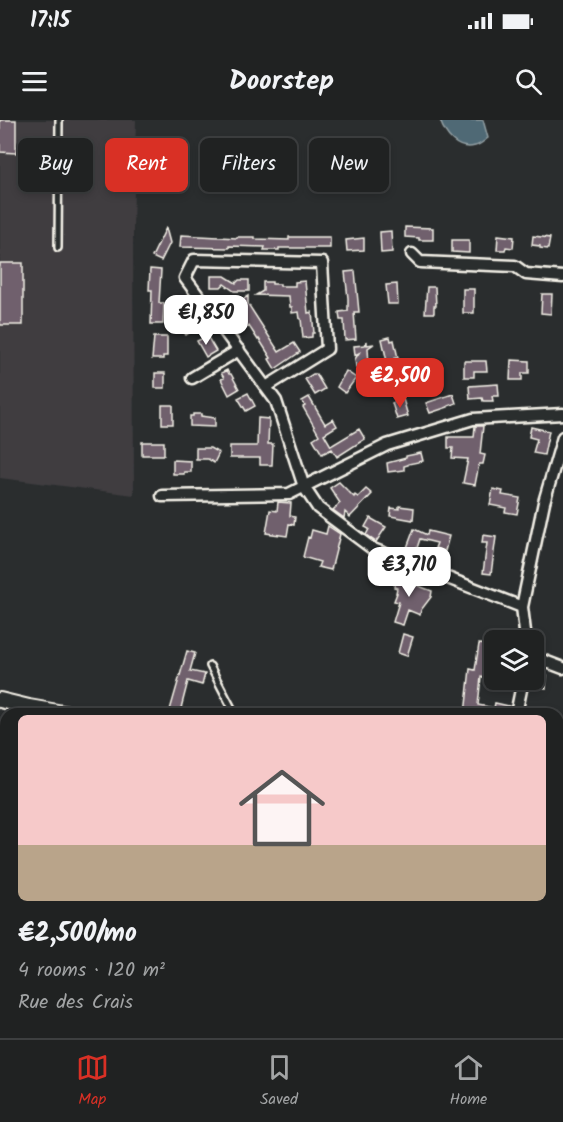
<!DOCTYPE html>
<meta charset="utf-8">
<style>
body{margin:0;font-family:Kalam,sans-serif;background:#282a2a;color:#f1f3f6;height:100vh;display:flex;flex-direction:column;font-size:22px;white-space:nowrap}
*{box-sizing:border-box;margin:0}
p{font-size:20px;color:#a2a4a5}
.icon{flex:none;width:33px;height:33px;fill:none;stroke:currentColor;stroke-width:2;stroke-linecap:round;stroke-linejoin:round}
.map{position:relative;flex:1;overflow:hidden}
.details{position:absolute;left:0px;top:588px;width:564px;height:330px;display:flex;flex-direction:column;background:#202222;border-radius:18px 18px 0 0;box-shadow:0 3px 9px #0003,0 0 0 2px #3d3f40}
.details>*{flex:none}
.hud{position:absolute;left:18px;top:18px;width:528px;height:54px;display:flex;gap:12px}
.buttons{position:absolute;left:484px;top:510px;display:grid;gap:12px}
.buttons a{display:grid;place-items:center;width:60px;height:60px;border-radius:9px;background:#202222;box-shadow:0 3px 9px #0003,0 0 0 2px #3d3f40;font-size:30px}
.price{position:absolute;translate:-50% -51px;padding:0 14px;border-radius:12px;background:#fff;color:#222;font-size:20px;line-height:39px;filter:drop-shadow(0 2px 3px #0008)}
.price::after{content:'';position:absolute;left:50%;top:36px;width:18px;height:14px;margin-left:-9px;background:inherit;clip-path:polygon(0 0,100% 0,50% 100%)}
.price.selected{background:#d93025;color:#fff}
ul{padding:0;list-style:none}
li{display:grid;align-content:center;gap:12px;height:318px;padding:0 18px}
li span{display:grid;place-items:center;height:186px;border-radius:9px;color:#555}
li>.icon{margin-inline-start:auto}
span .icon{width:108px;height:108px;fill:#fffc;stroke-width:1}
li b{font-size:26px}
.chip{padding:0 21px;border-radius:9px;background:#202222;box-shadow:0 3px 9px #0003,0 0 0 2px #3d3f40;font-size:21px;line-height:54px}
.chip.selected{background:#d93025;color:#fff}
.status{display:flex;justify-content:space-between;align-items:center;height:42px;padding:0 30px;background:#202222;direction:ltr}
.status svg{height:16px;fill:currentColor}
header{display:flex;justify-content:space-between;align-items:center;height:78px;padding:0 18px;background:#202222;font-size:27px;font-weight:600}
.tabs{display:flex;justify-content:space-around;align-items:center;height:84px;border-top:2px solid #3d3f40;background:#202222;font-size:16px;color:#a2a4a5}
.tabs a{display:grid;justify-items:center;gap:3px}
.tabs .selected{color:#d93025}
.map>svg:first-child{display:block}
.built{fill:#3f3d41}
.water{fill:#506975;stroke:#929fa3;stroke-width:1.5}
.building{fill:#70616d;stroke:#f4f1e8;stroke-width:1.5}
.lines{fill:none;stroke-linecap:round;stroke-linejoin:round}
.lane-casing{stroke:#f4f1e8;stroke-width:10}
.street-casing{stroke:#f4f1e8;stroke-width:15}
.secondary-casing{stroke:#f4f1e8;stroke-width:18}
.lane{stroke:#2a2d2e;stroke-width:5}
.street{stroke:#2a2d2e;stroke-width:10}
.secondary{stroke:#2a2d2e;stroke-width:14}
</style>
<div class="status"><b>17:15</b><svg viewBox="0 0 49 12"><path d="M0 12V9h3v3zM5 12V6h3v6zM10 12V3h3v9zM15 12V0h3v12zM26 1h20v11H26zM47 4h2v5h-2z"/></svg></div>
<header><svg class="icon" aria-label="menu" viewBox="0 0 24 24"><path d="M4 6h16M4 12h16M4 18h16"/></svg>Doorstep<svg class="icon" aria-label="search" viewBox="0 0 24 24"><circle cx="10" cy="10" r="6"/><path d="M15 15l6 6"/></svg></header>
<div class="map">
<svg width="563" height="918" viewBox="0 0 563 918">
<rect width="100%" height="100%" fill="#2a2d2e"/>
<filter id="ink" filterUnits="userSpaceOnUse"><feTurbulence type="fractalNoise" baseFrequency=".0167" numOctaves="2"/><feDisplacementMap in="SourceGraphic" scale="12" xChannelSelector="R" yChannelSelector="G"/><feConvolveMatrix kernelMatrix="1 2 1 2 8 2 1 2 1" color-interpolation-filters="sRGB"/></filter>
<g filter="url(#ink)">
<path class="built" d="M0 0H136L133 106 134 375 0 358Z"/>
<path class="water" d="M440 0H483L488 18C484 21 480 25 475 26 457 31 445 15 440 0Z"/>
<path class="building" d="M0 0H16V33L0 32Z
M405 107 433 108V120H419V118L405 117Z
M166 108 170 123 161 141 152 137Z
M391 111 392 132 381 133 380 112Z
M181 115 237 118V117H255V119L289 120V117H330V128H279V130H264L265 127 229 126V128L180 127Z
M498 115 514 117 513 128 506 127 505 130H497Z
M533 116 550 118 548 129 540 128V126L532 125Z
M364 118V130L347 131 346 120Z
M452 120H469V133L452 132Z
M0 143H23V205H0Z
M150 149 161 150 159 183H164L163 204H151L152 170H149Z
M355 151 359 192H354L356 219 345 220 344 200H340L339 192 348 191V178L345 152Z
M211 156H225L236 163 239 160H249V171H234L224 164 221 167H211Z
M305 161 308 193 312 192 314 213H312V217L303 218 301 199H300L299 192 292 193V187H290L289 176 256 175 263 171V162H272V164H280V166H295V162Z
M397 164 398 184H388L386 165Z
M427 167H435L436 186H434V193H425Z
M463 169H474V193H463Z
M542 174H552L551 194 541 193Z
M248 176V184L279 232 294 223 300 232 275 249 269 239 271 238 259 219 258 220 249 206 245 209 231 187Z
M188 190 193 197 194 196 201 205 186 215 178 203 182 200 179 196Z
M207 216 216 231 206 237 197 221Z
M154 217H167V236H163V239H152Z
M390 217 391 221 394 220 398 238H395L396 244 388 246 382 219Z
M367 221V225L374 224 368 228 369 246 356 247 355 239 359 233 355 235 354 226 365 225Z
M511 240 529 241V253H522V260H510Z
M434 241 438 262 427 264 423 244Z
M464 241H486L487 251H474V257H464Z
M227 250 229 254H231L239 269 229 275 221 259 224 258 221 253Z
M346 251 356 258 345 273 337 267Z
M155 253H165V268H155Z
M313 254H316L325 269 315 275 305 259Z
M498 264 499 276H492L493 281H483L482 278 470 279 469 266Z
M248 273 255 286 246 291 238 278Z
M453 274 456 283 448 286V287L430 293 426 283Z
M309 277 325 304 333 299 337 306 324 314 331 326 359 309 365 319 337 337 332 329 322 334 313 319 319 315 303 287 305 286 302 281Z
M403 279 408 296 397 299 392 283Z
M162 285H173V304H162Z
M193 294H201V296L215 298V307L190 306V296H193Z
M258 298 269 299 268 324H273L272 345H260V338H230V326H257Z
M475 306H483L480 334 485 335 483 344H479L475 365 463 363 468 339 452 338 453 328H448V317H474Z
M531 307 549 311 544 335 533 333 537 319 529 317Z
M142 322H164V335H142Z
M196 328H210L219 333 214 343 208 339H196Z
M421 333 423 341 408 344V345L404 346V350L388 352 387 343 406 338V336Z
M173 340 191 341V352H184V354H173Z
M339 362 354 377 355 375 358 377 366 369 372 374 350 397 345 392 344 398 333 390 340 383 330 368Z
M493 369 503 371 502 375 520 378 517 394 505 392 506 388 490 385Z
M278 382 291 383 290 396 295 397 294 405 289 404 287 416 266 413 270 390 277 391Z
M399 386 414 388 413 400 390 396 391 388 399 389Z
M370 398 386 407 376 422 366 415 369 409 365 407Z
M328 406 340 414 331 450 318 447 320 442 303 437 308 417 310 418 312 410 326 414Z
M414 409 427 415 428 411 449 416 445 431 435 428 437 423 420 419 415 434 424 437 423 440 395 430 405 433Z
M483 415 496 417 491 454 483 453 487 423H482Z
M385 442 401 448 398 455 381 451Z
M397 455 418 460 416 465 432 471 431 477 421 490 420 495 408 490 403 505 393 502 399 482 394 481 397 473H396L397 468 394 467Z
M403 514 413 517 407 536 398 533Z
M479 524 495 526V559L481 557 478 585 494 588 495 583 509 586 508 594H465L470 549 475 550Z
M187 531 195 533 190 551 205 554 202 565 188 561 181 588 196 592V594H171L172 591 170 590Z
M536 554 547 555 546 568 535 566Z"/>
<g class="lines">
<g class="lane-casing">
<path id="lane" d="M58 128 59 0
M210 546 235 594"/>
</g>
<g class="street-casing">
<path id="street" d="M412 134 420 142 515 146 526 154 563 157
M192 258 239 230
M266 267 327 229 322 143 194 140 185 158 276 281 304 367 318 388 373 429 522 487
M162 376 289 374 387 325 473 299 563 294
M526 520 522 487 544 382 563 317
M534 537 563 548
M516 594 523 560
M558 635 563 636
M142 918 144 912
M325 918V912
M517 918V912"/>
</g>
<g class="secondary-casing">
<path id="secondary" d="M0 580 29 587 69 594
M558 733 563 734"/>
</g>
<use href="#lane" class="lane"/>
<use href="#street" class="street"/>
<use href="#secondary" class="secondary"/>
</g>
</g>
</svg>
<div class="buttons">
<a><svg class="icon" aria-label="layers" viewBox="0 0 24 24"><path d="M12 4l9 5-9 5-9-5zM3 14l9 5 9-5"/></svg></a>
</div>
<b class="price" style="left:206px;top:226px">€1,850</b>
<b class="price selected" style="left:400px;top:289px">€2,500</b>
<b class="price" style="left:409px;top:478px">€3,710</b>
<div class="hud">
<a class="chip">Buy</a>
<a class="chip selected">Rent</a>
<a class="chip">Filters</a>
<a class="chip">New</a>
</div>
<section class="details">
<ul>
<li><span style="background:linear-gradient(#f6c9c9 70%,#b9a48a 0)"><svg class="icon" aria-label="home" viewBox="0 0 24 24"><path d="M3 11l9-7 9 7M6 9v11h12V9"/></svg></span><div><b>€2,500/mo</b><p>4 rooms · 120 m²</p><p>Rue des Crais</p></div></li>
</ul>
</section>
</div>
<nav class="tabs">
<a class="selected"><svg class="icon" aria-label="map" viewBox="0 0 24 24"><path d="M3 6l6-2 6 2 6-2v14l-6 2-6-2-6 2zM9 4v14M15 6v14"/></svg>Map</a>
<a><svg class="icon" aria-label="saved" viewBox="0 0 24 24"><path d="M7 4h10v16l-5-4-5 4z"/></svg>Saved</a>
<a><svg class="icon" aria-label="home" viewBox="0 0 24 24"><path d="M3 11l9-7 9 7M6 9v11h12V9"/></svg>Home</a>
</nav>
